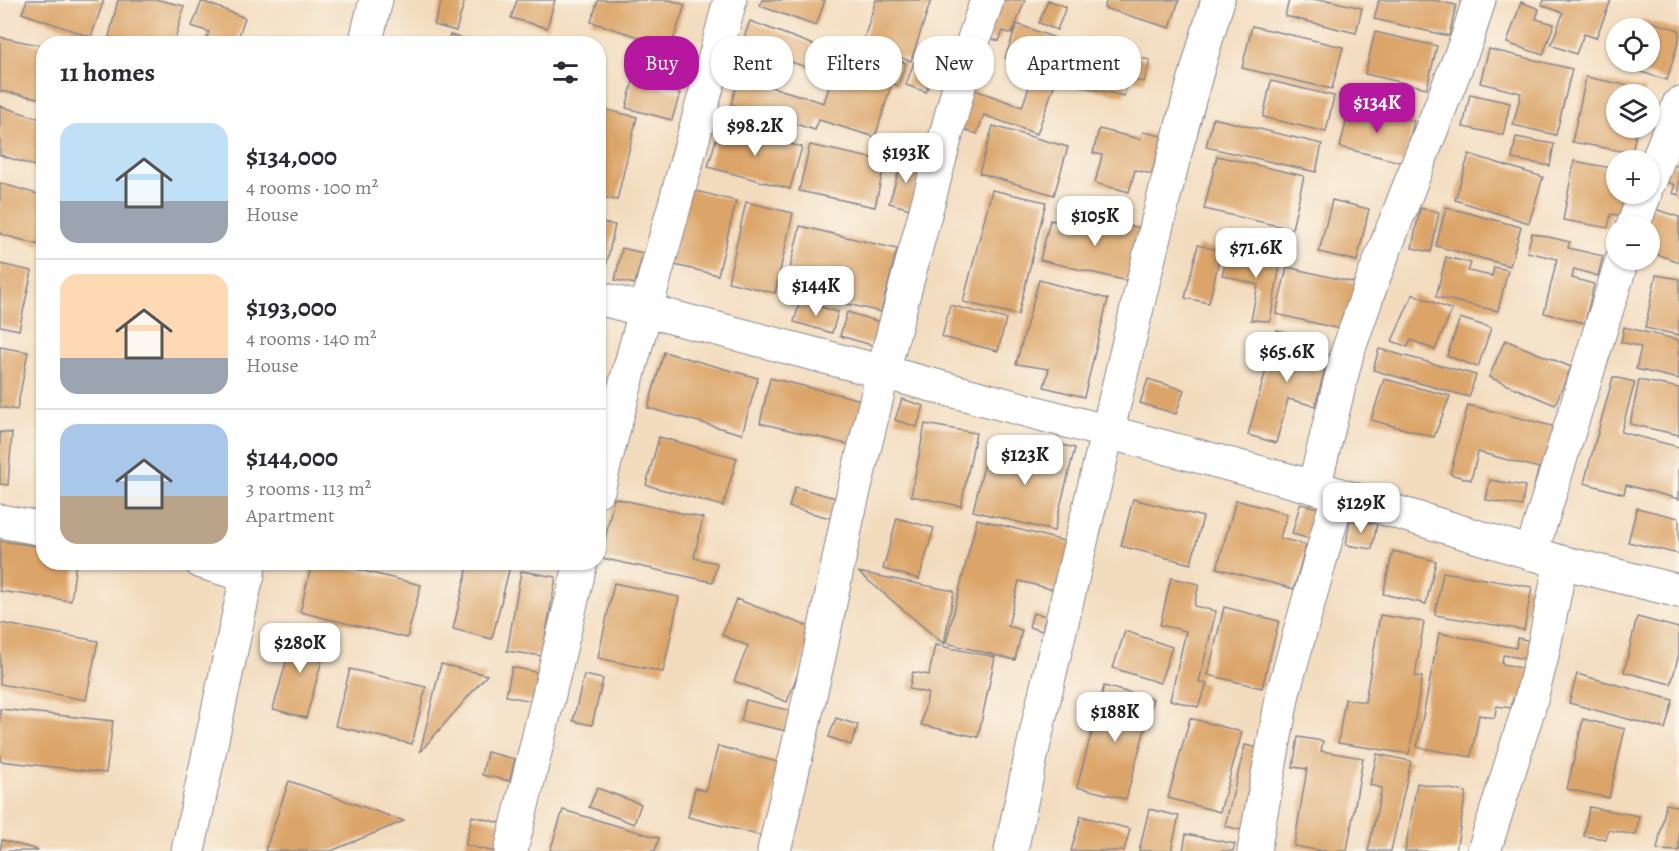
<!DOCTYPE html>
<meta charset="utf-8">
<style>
body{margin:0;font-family:Alegreya,serif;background:#f7f7f7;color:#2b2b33;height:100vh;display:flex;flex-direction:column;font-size:22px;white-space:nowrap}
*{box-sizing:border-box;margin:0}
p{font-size:20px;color:#7c7c81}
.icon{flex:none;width:33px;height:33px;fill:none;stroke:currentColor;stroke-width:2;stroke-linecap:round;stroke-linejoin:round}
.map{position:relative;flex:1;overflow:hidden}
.details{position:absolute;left:36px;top:36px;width:570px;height:534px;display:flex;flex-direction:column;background:#fff;border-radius:24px;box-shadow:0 2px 4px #0004}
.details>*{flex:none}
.guide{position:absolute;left:624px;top:36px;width:570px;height:54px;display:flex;gap:12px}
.tools{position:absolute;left:1606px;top:18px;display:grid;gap:12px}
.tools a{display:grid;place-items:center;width:54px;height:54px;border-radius:50%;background:#fff;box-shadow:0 2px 4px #0004;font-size:30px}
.price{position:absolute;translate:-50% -51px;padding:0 14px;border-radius:12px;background:#fff;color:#222;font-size:20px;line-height:39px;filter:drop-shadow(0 2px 3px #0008)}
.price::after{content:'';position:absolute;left:50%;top:36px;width:18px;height:14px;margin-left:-9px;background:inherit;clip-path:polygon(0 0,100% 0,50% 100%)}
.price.active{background:#b5179e;color:#fff}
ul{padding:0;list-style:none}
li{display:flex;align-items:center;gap:18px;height:150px;padding:0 24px}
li+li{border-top:2px solid #e1e1e2}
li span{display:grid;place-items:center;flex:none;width:168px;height:120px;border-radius:18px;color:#555}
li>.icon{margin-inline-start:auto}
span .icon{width:72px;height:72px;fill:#fffc;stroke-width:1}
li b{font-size:26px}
h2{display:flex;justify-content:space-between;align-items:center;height:72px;padding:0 24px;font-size:26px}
.pill{padding:0 21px;border-radius:24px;background:#fff;box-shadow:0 2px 4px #0004;font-size:21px;line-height:54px}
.pill.active{background:#b5179e;color:#fff}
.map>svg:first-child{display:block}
.building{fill:#dba467}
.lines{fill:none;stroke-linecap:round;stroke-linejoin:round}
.minor-casing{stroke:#87868e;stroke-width:35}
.major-casing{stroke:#87868e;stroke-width:35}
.minor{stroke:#fff;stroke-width:33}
.major{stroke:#fff;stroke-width:33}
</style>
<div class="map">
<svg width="1679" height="851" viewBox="0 0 1679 851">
<rect width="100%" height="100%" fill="#fbf7ec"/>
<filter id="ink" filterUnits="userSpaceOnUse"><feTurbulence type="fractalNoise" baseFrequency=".0167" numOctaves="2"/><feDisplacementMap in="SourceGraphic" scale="12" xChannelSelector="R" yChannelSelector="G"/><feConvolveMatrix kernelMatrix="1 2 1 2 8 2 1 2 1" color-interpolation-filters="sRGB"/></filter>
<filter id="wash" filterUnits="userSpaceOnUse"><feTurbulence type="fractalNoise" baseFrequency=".008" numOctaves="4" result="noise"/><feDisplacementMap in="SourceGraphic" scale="24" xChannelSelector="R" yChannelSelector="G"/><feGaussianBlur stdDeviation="1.35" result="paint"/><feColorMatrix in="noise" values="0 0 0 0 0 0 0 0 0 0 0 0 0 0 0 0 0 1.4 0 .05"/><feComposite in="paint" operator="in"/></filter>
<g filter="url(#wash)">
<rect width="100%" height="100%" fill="#f3dcbe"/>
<g id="blocks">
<path class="building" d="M27 0H104L91 37 22 13Z
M118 0H159L184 6 174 44H136L109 37Z
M442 0H465L456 31 434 25Z
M517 0H555L547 28 511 18Z
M598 0H670L685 5 666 61 635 51 639 37 591 22Z
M762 0H825L816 26 760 6Z
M876 0H931L911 61 862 45Z
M994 0H1025L1012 34 1003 31 999 41 989 38Z
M1048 0 1066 7 1057 30 1039 23Z
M1107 0H1179L1170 28 1104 8Z
M1289 0H1327L1362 8 1356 33 1285 16Z
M1379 0H1433L1456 5 1449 36 1374 19Z
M1544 0H1611L1596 38 1584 34 1576 54 1551 45 1563 13 1542 5Z
M202 1 245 18 236 44H204L209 32 192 26Z
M1521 2 1539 9 1536 19 1554 24 1543 55 1507 43Z
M1642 19 1679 30V39L1667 80 1628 68 1630 62H1650V28H1640Z
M750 21 822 48 814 70 742 44Z
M1017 24 1069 43 1037 134 984 115 977 134 954 126 967 87 1022 107 1035 69 1005 58Z
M1252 26 1343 47 1332 89 1242 68Z
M1375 32 1437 46 1427 88 1365 74Z
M450 35 479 43V44H448Z
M0 37 44 46V99L0 91Z
M843 43 906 63 898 86 892 83 875 137 819 120 815 130 731 104 739 77 824 103Z
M1088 46 1150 60 1144 82 1128 79 1124 96 1079 86Z
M1489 49 1572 69 1556 135 1513 125 1521 93 1480 83Z
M914 62 934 68 926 92 906 85Z
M1586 77 1645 89 1644 94H1617V128H1637L1632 153 1572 142Z
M633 81 680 93 672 120 626 108Z
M1271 81 1334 96 1326 132 1263 117Z
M1470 94 1510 103 1503 135 1463 127Z
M0 106 44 120V169L0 155Z
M1350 106 1414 121 1404 163 1340 147Z
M598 108 637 117 617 200 598 196Z
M1213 118 1322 144 1316 172 1206 147Z
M720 126 802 147 790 189 708 167Z
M993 126 1068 147 1054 195 979 173Z
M1099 129 1140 139 1143 132 1162 136 1152 174 1135 170 1129 192 1095 183 1102 155 1093 153Z
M1516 137 1554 144 1550 166 1512 159Z
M810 145 885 161 875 207 799 191Z
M1469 154 1543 177 1529 223 1455 200Z
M1217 156 1304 176 1292 229 1204 209Z
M903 158 924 164 910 209 889 203Z
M1574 161 1617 169V194H1630L1626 216 1611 214 1608 228 1563 220Z
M1663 161 1679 167V195L1672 193 1675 185 1657 178Z
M0 183 44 196V234L40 245 0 234Z
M688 189 736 201 718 275 670 264Z
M992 190 1046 202 1018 315 963 302Z
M1332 200 1369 209 1357 261 1319 252Z
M746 202 793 213 775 293 728 282Z
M1646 206 1679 217V262L1650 252V226Z
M1446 207 1521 227 1510 266 1436 246Z
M1420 208 1439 212 1431 252 1412 248Z
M1079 214 1145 229 1132 282 1040 260 1050 220 1076 226Z
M598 222 615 225 604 276 598 274Z
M800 226 897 249 881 312 785 289Z
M1532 233 1570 242 1568 248 1603 256 1598 276 1574 269 1572 278 1594 284 1585 323 1544 313 1557 259 1527 252Z
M1198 245 1221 251 1209 303 1185 298Z
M622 248 643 253 635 284 615 280Z
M1230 248 1281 260 1270 321 1251 320 1258 285 1222 275Z
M1446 257 1471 263 1468 271 1492 276 1494 267 1508 270 1498 311 1436 297Z
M0 264 32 271 19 330 0 326Z
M1287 267 1356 283 1344 330 1276 314Z
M1656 275 1679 279V335L1645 328Z
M1039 280 1108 299 1084 397 1044 387 1049 369 1016 364Z
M1413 294 1452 310 1435 350 1411 340 1408 347 1392 341Z
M800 301 838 312 832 333 794 322Z
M950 305 1006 319 998 351 942 337Z
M847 312 886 324 879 347 840 336Z
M1460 318 1491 328 1478 367 1447 356Z
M1624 327 1679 340V379L1636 369 1641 347 1621 342Z
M1277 330 1313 340 1311 349 1329 354 1315 406 1288 399 1276 443 1248 435Z
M1505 340 1571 367 1555 405 1489 377Z
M0 347 28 352 17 410 0 407Z
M1379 349 1476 375 1469 397 1373 370Z
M664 352 758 378 742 434 648 408Z
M1613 377 1635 382 1621 432 1679 447V499L1626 485 1624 494 1584 483Z
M770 378 866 401 855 446 760 423Z
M1148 379 1184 390 1176 414 1140 403Z
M1384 379 1450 396 1434 437 1371 420Z
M1639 380 1679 388V435L1630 424Z
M902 399 924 406 917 427 895 420Z
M1468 405 1564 429 1547 494 1533 490 1539 468 1478 452 1471 480 1450 474Z
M925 424 976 433 961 506 911 496Z
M0 432 12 433 8 485 0 484Z
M659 437 737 458 723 506 646 485Z
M1042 440 1075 448 1054 531 973 511 988 449 1036 461Z
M1490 480 1525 486 1522 506 1486 500Z
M795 487 836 498 830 518 789 507Z
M614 498 703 518 694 558 717 563 713 582 601 558Z
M1133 499 1203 517 1191 564 1121 546Z
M1236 500 1287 514 1280 538 1306 545 1294 589 1217 568Z
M1300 504 1323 509 1315 540 1292 534Z
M1637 508 1679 518V554L1628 542Z
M897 518 934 528 919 579 883 569Z
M977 519 1076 544 1063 592 1019 581 1008 626 1022 630 1015 660 946 643Z
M1350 520 1377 524 1372 549 1346 545Z
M0 541 44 547V562H76L71 601 0 591Z
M1393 551 1436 561 1426 604 1383 594Z
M312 562H327L421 585 407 638 300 612Z
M469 562H511L492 639 453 629Z
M521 571 556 577 542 656 507 651Z
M858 572 954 591 944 644Z
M1443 572 1532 587 1524 630 1435 615Z
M1171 578 1199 584 1194 606 1216 611 1199 682 1207 684 1198 707 1170 700 1186 631 1160 625Z
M614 583 679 597 663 672 598 658Z
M736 599 815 629 787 702 734 681 748 646 722 635Z
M1224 607 1279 621 1262 688 1208 675Z
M1033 613 1046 616 1042 631 1029 627Z
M1380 615 1424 622 1415 676 1422 677 1409 754 1338 743 1345 699 1365 702Z
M1637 617 1679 628V654L1671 684 1624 672Z
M0 623 98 641 86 700 0 684Z
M295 630 328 639 306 718 273 709Z
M1125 631 1172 647 1160 683 1113 668Z
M1439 633 1516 648 1517 638 1541 643 1537 661 1503 655 1502 664 1535 671 1528 700 1513 698 1511 708 1497 706 1494 718 1479 715 1471 757 1417 747Z
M935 645 995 657 978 737 921 725 928 693 909 689 913 672 929 675Z
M441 664 487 675 420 752 435 689Z
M512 667 544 674 538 702 506 696Z
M350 669 426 687 412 744 335 726Z
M1577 674 1673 700 1665 729 1569 703Z
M584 675 603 679 592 725 573 721Z
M1104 686 1153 699 1126 799 1077 787Z
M746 700 792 711 787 731 741 721Z
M0 709 113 721 106 773 0 761Z
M836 718 858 725 851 745 829 737Z
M1190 718 1242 732 1220 812 1168 798Z
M1583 719 1625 729 1609 798 1567 789Z
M1298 737 1323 741 1321 751 1363 758 1347 851H1322L1294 846 1307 769 1293 767Z
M1245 745 1268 750 1249 832 1225 826Z
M718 746 781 763 762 836 688 817 695 788 706 791Z
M487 752 515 759 510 781 482 775Z
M1377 754 1411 761 1391 851H1368L1382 788 1370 785Z
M289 781 404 821 331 851H265Z
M1417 783 1466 792 1456 851H1405Z
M597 788 641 804 634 824 589 807Z
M1666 804 1679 807V851L1657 850Z
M1589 807 1639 816 1636 835 1608 830 1606 839 1584 836Z
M1149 809 1179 816 1171 851H1139Z
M563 810 659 838 655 851H550Z
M472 816 509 825 503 851H490L465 845Z
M1081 816 1130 829 1124 851H1071Z
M1186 834 1235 844 1233 851H1183Z
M2 840 38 850V851H0Z"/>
</g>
</g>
<g filter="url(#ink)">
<use href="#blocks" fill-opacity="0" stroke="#87868e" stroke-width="1.5"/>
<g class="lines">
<g class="minor-casing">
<path id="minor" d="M1650 181 1679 104
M1633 226 1645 194
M598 298 883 372 1314 487 1561 562 1679 591
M1314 487 1347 354 1373 279 1467 39 1479 0
M598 490C639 325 688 164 730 0
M0 521 44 529
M1531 554 1622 260
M201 562 248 576
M511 851 581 562
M774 851 820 652 848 515 883 372 962 75 987 0
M1011 851C1041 704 1077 559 1112 413 1145 275 1176 136 1218 0
M1254 851 1283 693 1338 496
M1484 851 1529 707 1542 656 1561 562"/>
</g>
<g class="major-casing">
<path id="major" d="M365 44 376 0
M188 851 250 562"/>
</g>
<use href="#minor" class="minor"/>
<use href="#major" class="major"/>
</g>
</g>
</svg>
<div class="tools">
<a><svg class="icon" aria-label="locate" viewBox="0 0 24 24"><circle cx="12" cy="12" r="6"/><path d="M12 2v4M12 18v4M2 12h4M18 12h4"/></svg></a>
<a><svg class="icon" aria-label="layers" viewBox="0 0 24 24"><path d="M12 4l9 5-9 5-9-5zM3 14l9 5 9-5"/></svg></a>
<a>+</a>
<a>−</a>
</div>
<b class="price active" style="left:1377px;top:134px">$134K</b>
<b class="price" style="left:755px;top:157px">$98.2K</b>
<b class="price" style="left:906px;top:184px">$193K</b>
<b class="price" style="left:1095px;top:247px">$105K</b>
<b class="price" style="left:1256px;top:279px">$71.6K</b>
<b class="price" style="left:816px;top:317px">$144K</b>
<b class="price" style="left:1287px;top:383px">$65.6K</b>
<b class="price" style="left:1025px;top:486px">$123K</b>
<b class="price" style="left:1361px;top:534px">$129K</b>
<b class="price" style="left:300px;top:674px">$280K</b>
<b class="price" style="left:1115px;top:743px">$188K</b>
<div class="guide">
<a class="pill active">Buy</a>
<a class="pill">Rent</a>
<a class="pill">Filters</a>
<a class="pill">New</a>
<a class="pill">Apartment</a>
</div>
<section class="details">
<h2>11 homes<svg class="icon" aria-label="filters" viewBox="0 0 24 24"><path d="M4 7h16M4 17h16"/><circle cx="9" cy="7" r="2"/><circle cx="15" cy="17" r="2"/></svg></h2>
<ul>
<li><span style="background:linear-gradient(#bfe0f5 65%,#9aa5b1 0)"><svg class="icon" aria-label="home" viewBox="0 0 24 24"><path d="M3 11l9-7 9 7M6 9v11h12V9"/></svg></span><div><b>$134,000</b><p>4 rooms · 100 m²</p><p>House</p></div></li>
<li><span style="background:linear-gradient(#ffd9b3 70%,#9aa5b1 0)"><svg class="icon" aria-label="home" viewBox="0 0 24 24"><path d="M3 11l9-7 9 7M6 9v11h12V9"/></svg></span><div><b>$193,000</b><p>4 rooms · 140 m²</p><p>House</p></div></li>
<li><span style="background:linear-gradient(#a9c7e8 60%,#b9a48a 0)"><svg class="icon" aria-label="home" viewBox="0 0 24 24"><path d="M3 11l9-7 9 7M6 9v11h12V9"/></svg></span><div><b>$144,000</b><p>3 rooms · 113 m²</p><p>Apartment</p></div></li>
</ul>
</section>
</div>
